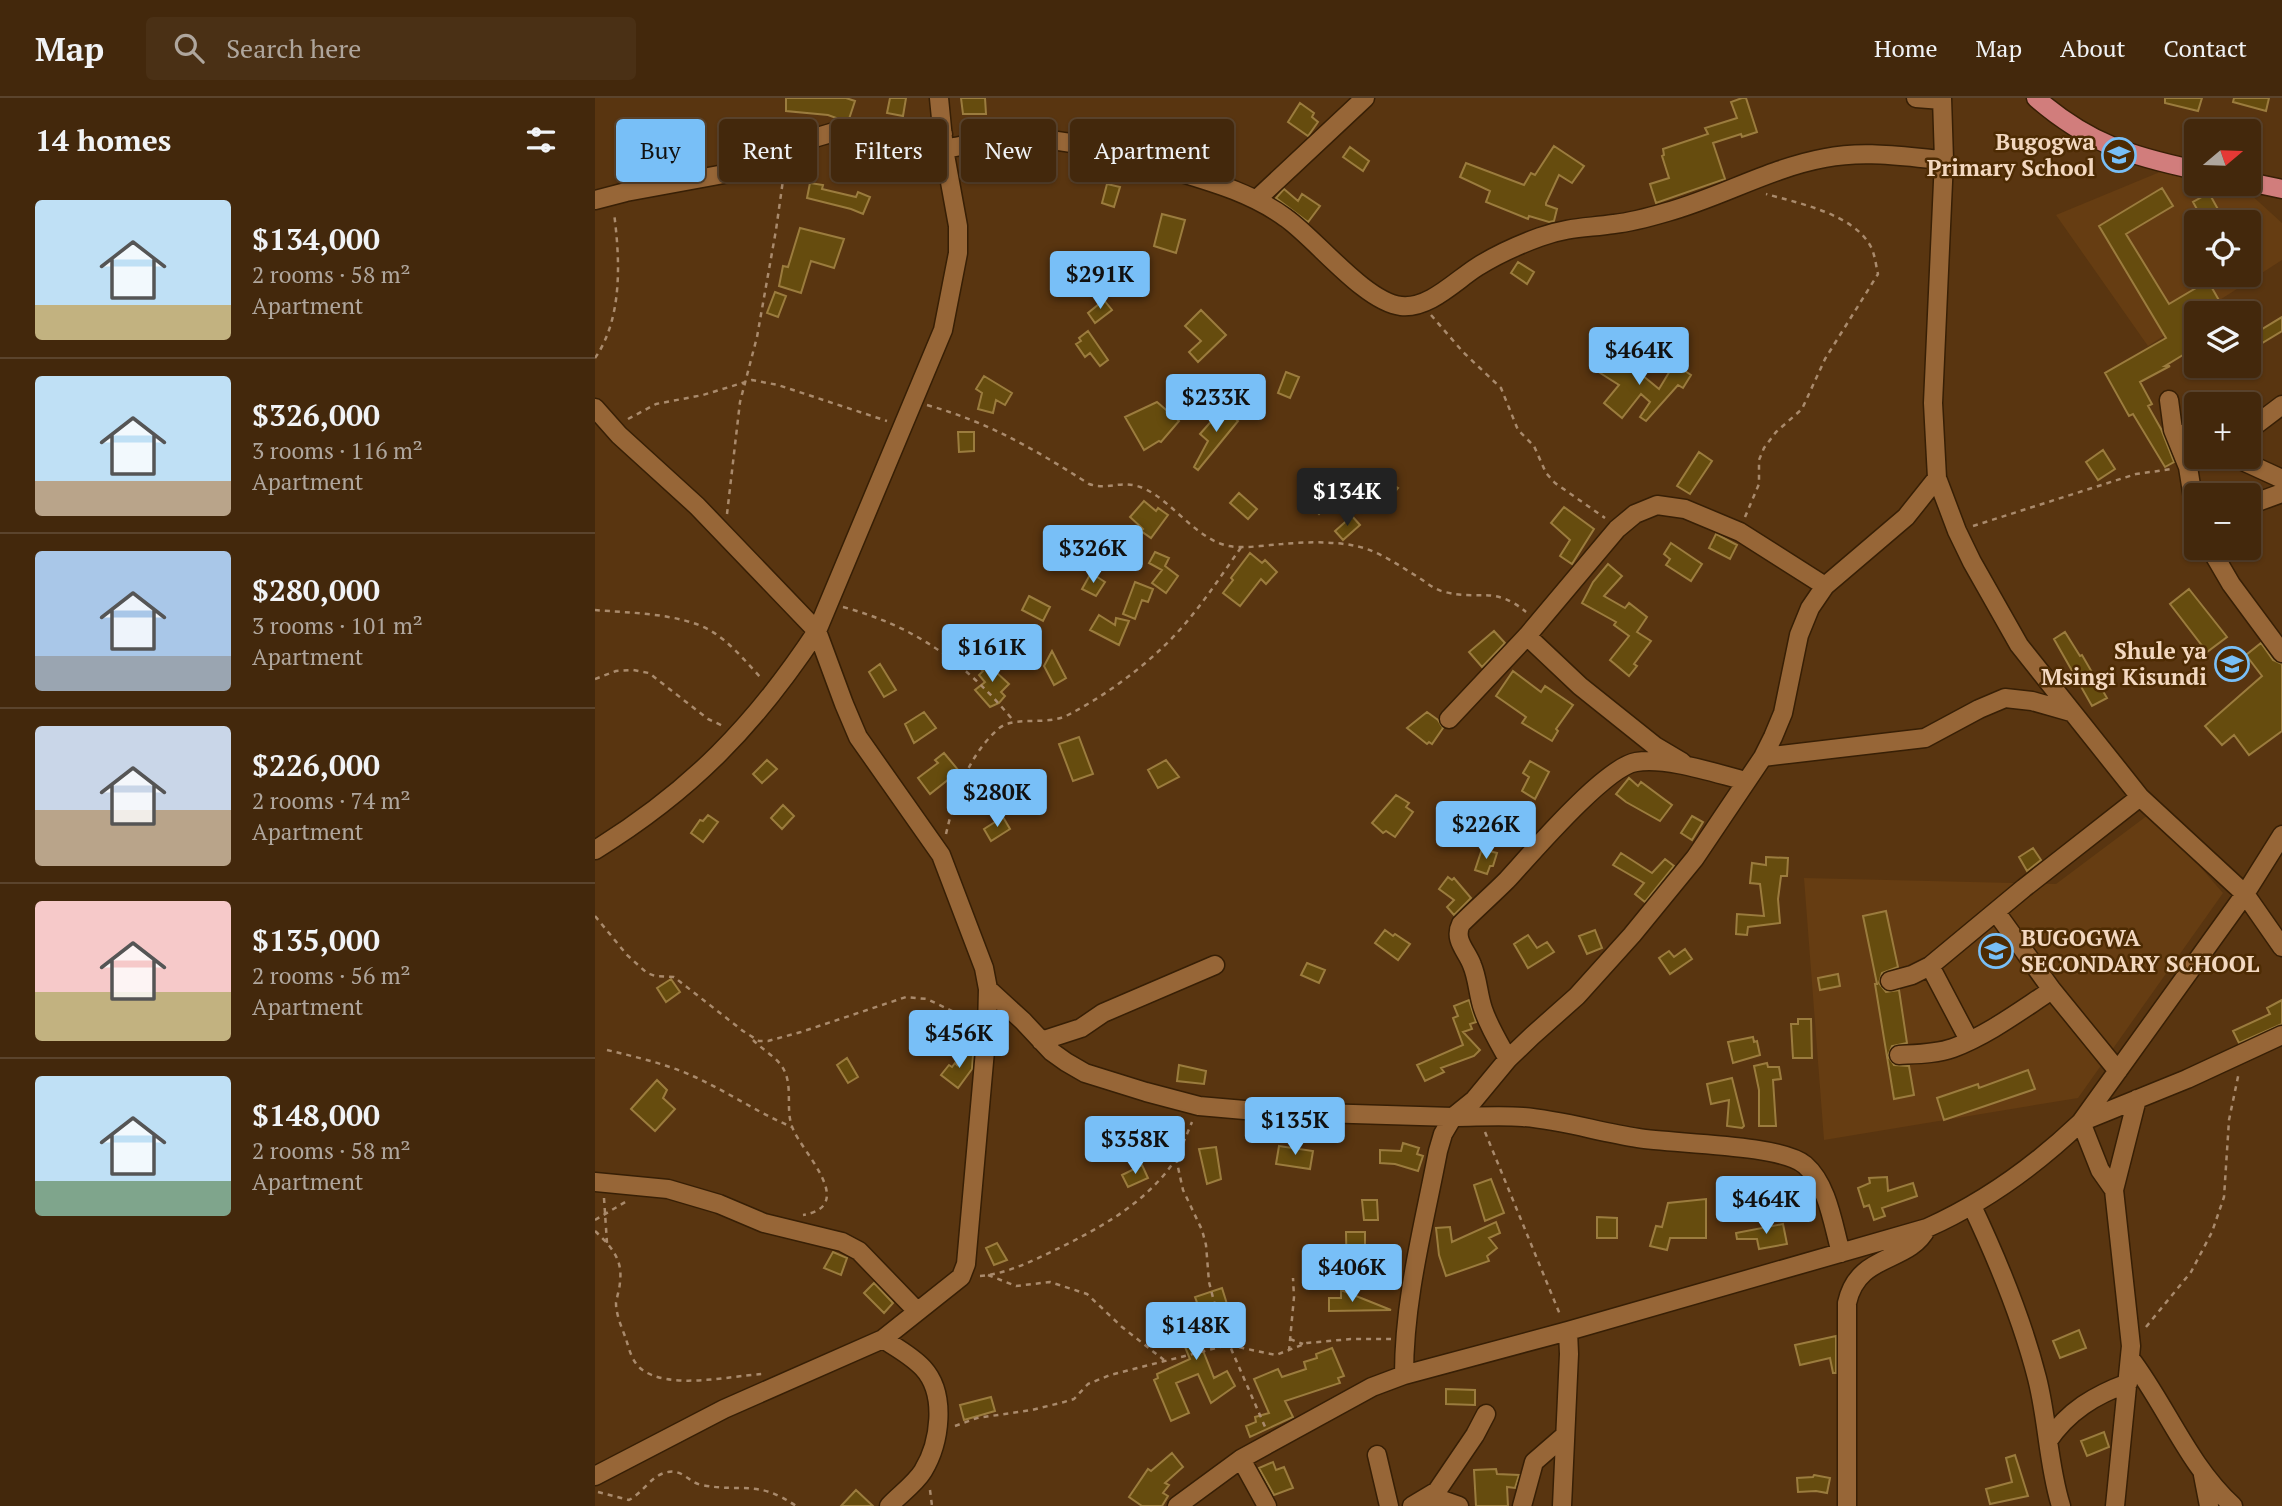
<!DOCTYPE html>
<meta charset="utf-8">
<style>
body{margin:0;font-family:"PT Serif",serif;background:#4a3015;color:#f1f3f6;height:100vh;display:flex;flex-direction:column;font-size:26px;white-space:nowrap}
*{box-sizing:border-box;margin:0}
p{font-size:23px;color:#afa69d}
.icon{flex:none;width:38px;height:38px;fill:none;stroke:currentColor;stroke-width:2;stroke-linecap:round;stroke-linejoin:round}
.map{position:relative;flex:1;overflow:hidden}
.panel{display:flex;flex-direction:column;background:#43280c;width:595px}
.panel>*{flex:none}
.hud{position:absolute;left:21px;top:21px;width:665px;height:63px;display:flex;gap:14px}
.needle{width:46px;rotate:71deg}
.buttons{position:absolute;left:1589px;top:21px;display:grid;gap:14px}
.buttons a{display:grid;place-items:center;width:77px;height:77px;border-radius:7px;background:#43280c;box-shadow:0 2px 5px #0004,0 0 0 2px #5b442d;font-size:35px}
.price{position:absolute;translate:-50% -60px;padding:0 16px;border-radius:7px;background:#78bff7;color:#111;font-size:23px;line-height:46px;filter:drop-shadow(0 2px 4px #0008)}
.price::after{content:'';position:absolute;left:50%;top:42px;width:21px;height:16px;margin-left:-10px;background:inherit;clip-path:polygon(0 0,100% 0,50% 100%)}
.price.selected{background:#222;color:#fff}
ul{padding:0;list-style:none}
li{display:flex;align-items:center;gap:21px;height:175px;padding:0 35px}
li+li{border-top:2px solid #5b442d}
li span{display:grid;place-items:center;flex:none;width:196px;height:140px;border-radius:7px;color:#555}
li>.icon{margin-inline-start:auto}
span .icon{width:84px;height:84px;fill:#fffc;stroke-width:1}
li b{font-size:30px}
h2{display:flex;justify-content:space-between;align-items:center;height:84px;padding:0 35px;font-size:30px}
.pill{padding:0 24px;border-radius:7px;background:#43280c;box-shadow:0 2px 5px #0004,0 0 0 2px #5b442d;font-size:24px;line-height:63px}
.pill.selected{background:#78bff7;color:#111}
header{display:flex;align-items:center;gap:42px;box-sizing:border-box;height:98px;padding:0 35px;background:#43280c;border-bottom:2px solid #5b442d}
header strong{font-size:33px}
nav{display:flex;gap:38px;margin-inline-start:auto;font-size:24px}
.search{width:490px;height:63px;background:#4a3015;display:flex;align-items:center;gap:18px;box-sizing:border-box;padding:0 24px;border-radius:7px;color:#afa69d;font-size:26px}
main{display:flex;flex:1;min-height:0}
.map>svg:first-child{display:block}
.built{fill:#663d12;fill-rule:evenodd}
.building{fill:#664c0e;stroke:#9b7c3e;stroke-width:2}
.lines{fill:none;stroke-linecap:round;stroke-linejoin:round}
.minor-casing{stroke:#371f05;stroke-width:21}
.major-casing{stroke:#371f05;stroke-width:21}
.path{stroke:#a98a6c;stroke-width:2.5;stroke-dasharray:5 5;stroke-linecap:butt}
.minor{stroke:#976637;stroke-width:18}
.major{stroke:#d17d7c;stroke-width:18}
.labels{text-anchor:middle;stroke-width:5;stroke-linejoin:round;paint-order:stroke}
.poi-label{font-size:23px;font-weight:bold;fill:#f3d8c0;stroke:#4d2b03;text-anchor:end}
</style>
<header>
<strong>Map</strong>
<div class="search"><svg class="icon" aria-label="search" viewBox="0 0 24 24"><circle cx="10" cy="10" r="6"/><path d="M15 15l6 6"/></svg>Search here</div>
<nav><a>Home</a><a>Map</a><a>About</a><a>Contact</a></nav>
</header>
<main>
<section class="panel">
<h2>14 homes<svg class="icon" aria-label="filters" viewBox="0 0 24 24"><path d="M4 7h16M4 17h16"/><circle cx="9" cy="7" r="2"/><circle cx="15" cy="17" r="2"/></svg></h2>
<ul>
<li><span style="background:linear-gradient(#bfe0f5 75%,#c2b280 0)"><svg class="icon" aria-label="home" viewBox="0 0 24 24"><path d="M3 11l9-7 9 7M6 9v11h12V9"/></svg></span><div><b>$134,000</b><p>2 rooms · 58 m²</p><p>Apartment</p></div></li>
<li><span style="background:linear-gradient(#bfe0f5 75%,#b9a48a 0)"><svg class="icon" aria-label="home" viewBox="0 0 24 24"><path d="M3 11l9-7 9 7M6 9v11h12V9"/></svg></span><div><b>$326,000</b><p>3 rooms · 116 m²</p><p>Apartment</p></div></li>
<li><span style="background:linear-gradient(#a9c7e8 75%,#9aa5b1 0)"><svg class="icon" aria-label="home" viewBox="0 0 24 24"><path d="M3 11l9-7 9 7M6 9v11h12V9"/></svg></span><div><b>$280,000</b><p>3 rooms · 101 m²</p><p>Apartment</p></div></li>
<li><span style="background:linear-gradient(#c9d6e8 60%,#b9a48a 0)"><svg class="icon" aria-label="home" viewBox="0 0 24 24"><path d="M3 11l9-7 9 7M6 9v11h12V9"/></svg></span><div><b>$226,000</b><p>2 rooms · 74 m²</p><p>Apartment</p></div></li>
<li><span style="background:linear-gradient(#f6c9c9 65%,#c2b280 0)"><svg class="icon" aria-label="home" viewBox="0 0 24 24"><path d="M3 11l9-7 9 7M6 9v11h12V9"/></svg></span><div><b>$135,000</b><p>2 rooms · 56 m²</p><p>Apartment</p></div></li>
<li><span style="background:linear-gradient(#bfe0f5 75%,#7fa58c 0)"><svg class="icon" aria-label="home" viewBox="0 0 24 24"><path d="M3 11l9-7 9 7M6 9v11h12V9"/></svg></span><div><b>$148,000</b><p>2 rooms · 58 m²</p><p>Apartment</p></div></li>
</ul>
</section>
<div class="map">
<svg width="1687" height="1408" viewBox="0 0 1687 1408">
<rect width="100%" height="100%" fill="#593510"/>
<path class="built" d="M1577 69 1601 77V86H1626L1654 95 1687 125V162L1553 248 1461 117ZM1601 124H1654V177H1601Z
M1557 714 1628 795 1483 1000 1229 1042 1209 780 1461 786Z"/>
<path class="building" d="M191 0H251L260 3 254 21H244L233 17 191 13Z
M295 0H311L308 18 292 15Z
M366 0H390L391 16H368Z
M1147 0H1151L1162 34 1147 39 1146 36 1118 45 1130 81 1061 105 1055 86 1074 80 1067 58 1069 57 1068 51 1113 36 1110 30 1142 20 1136 4Z
M1570 0H1607L1603 13 1570 5Z
M1639 0H1674L1671 13 1638 4Z
M705 5 719 15 717 19 723 24 713 38 693 24Z
M959 48 989 68 977 85 964 77 951 105V107L962 111 959 123 954 124 934 118 933 121 891 104 895 93 865 79 871 65 929 87 936 75 940 77Z
M755 49 774 63 768 73 748 59Z
M215 85 228 87 227 91 261 99 263 94 275 99 268 116 256 111 212 100Z
M512 86 525 89 519 109 507 105Z
M1567 90 1578 108 1531 136 1574 206 1613 183 1625 204 1601 215 1594 221 1601 233V249L1570 268H1575L1545 284 1557 306 1553 308 1566 331 1579 364 1570 369 1538 316 1534 318 1510 275 1571 240 1504 128Z
M689 91 703 103 707 96 725 108 713 124 681 100Z
M1614 95 1630 124H1609L1598 104Z
M567 116 590 122 581 155 559 148Z
M205 130 249 141 239 170 216 163 206 195 184 188 188 168 193 169Z
M923 164 939 174 932 186 916 175Z
M180 194 191 198 183 219 172 215Z
M509 202 517 212 500 225 493 215Z
M606 212 631 237 603 264 594 254 606 243 590 228Z
M1687 219V233L1654 253V239Z
M493 233 513 262 505 268 495 255 490 259 481 246 486 243 484 240Z
M1024 258 1064 291 1081 263 1092 270 1090 273 1096 277 1088 290 1083 287 1051 323 1045 319 1055 304 1046 296 1027 320 1009 305 1024 287 1002 273 1010 261 1018 267Z
M691 274 704 279 695 300 683 295Z
M389 278 417 295 410 307 401 302 398 315 383 311 387 295 381 291Z
M562 304 584 323 566 344 564 343 549 352 530 319Z
M628 310 643 323 603 372 599 369 613 343 605 336Z
M363 334H379V353L364 354Z
M1508 352 1520 371 1503 382 1491 364Z
M1104 354 1117 363 1095 396 1082 388Z
M784 379 803 390 793 402 776 391Z
M722 382 734 394 727 401 733 406 724 416 706 398Z
M644 395 662 411 653 421 635 405Z
M549 403 561 413 563 410 573 417 556 440 546 433 548 431 535 419Z
M969 409 999 431 977 466 965 458 975 442 956 425Z
M757 418 765 427 748 442 740 433Z
M1121 436 1142 447 1135 461 1114 450Z
M1076 445 1107 466 1096 483 1071 467 1075 461 1069 456Z
M560 454 574 460 570 468 583 478 571 495 557 485 567 472 554 465Z
M655 455 667 465 670 462 682 474 671 486 666 481 645 508 628 495 638 482 636 480Z
M1013 466 1027 478 1009 498 1030 510 1034 505 1052 519 1042 534 1056 543 1039 566 1042 568 1034 578 1015 562 1034 538 1019 527 1021 524 987 505 998 484Z
M496 475 510 484 501 498 487 491Z
M540 484 558 491 553 504 547 502 540 521 528 516Z
M1594 491 1632 539 1612 554 1575 506Z
M434 498 455 509 448 523 427 512Z
M504 517 520 527 521 520 534 523 524 547 495 532Z
M899 533 910 545 887 569 874 554Z
M1470 534 1485 558 1487 557 1512 600 1497 608 1459 541Z
M1666 545 1678 562 1687 566V633L1654 657 1639 637 1627 647 1610 628 1667 578 1651 557Z
M457 553 471 580 459 587 449 568Z
M395 560 405 570 401 574 414 586 406 594 410 598 404 605 395 609 380 592 390 584 384 577 388 573 385 570Z
M285 566 301 592 289 599 274 574Z
M918 573 946 594 950 588 978 607 961 631 963 633 957 643 927 625 931 619 901 598Z
M329 614 341 630 319 645 310 626Z
M832 614 843 622 848 630 837 646 834 644 832 646 812 630Z
M484 639 498 676 478 683 464 646Z
M349 655 364 673 335 696 323 680 343 665 340 662Z
M172 662 182 671 167 685 158 676Z
M571 662 584 679 563 690 553 672Z
M935 663 954 674 940 701 927 693 934 679 928 675Z
M1034 680 1043 688 1046 684 1077 707 1065 723 1031 704 1021 696Z
M801 697 814 705 811 709 818 714 800 739 791 733 788 735 777 725Z
M188 707 199 718 187 731 176 720Z
M113 717 123 724 108 744 96 735 105 722 108 723Z
M1097 718 1108 724 1097 742 1086 735Z
M408 719 415 731 396 743 389 731Z
M1438 750 1446 762 1432 773 1424 759Z
M887 751 902 755 898 768H895L892 776 880 772Z
M1026 755 1057 775 1070 761 1079 768 1050 804 1040 796 1049 785 1018 767Z
M1171 759 1193 760 1192 778H1186L1183 801 1185 825 1153 829 1152 837 1141 836 1142 816 1169 818 1165 786 1155 785 1157 765 1171 767Z
M853 779 857 782 859 780 876 800 859 817 852 809 859 802 844 791Z
M1291 813 1303 869 1287 875 1284 885 1291 894 1304 892 1312 945 1297 948 1293 958 1299 967 1314 968 1319 997 1299 1001 1280 886H1282L1268 818Z
M790 832 798 838 800 836 815 846 803 862 780 845Z
M1000 832 1007 850 992 856 984 838Z
M933 837 942 850 952 844 959 854 933 870 919 846Z
M1090 851 1097 861 1075 876 1064 860 1074 853 1079 859Z
M712 865 730 872 724 885 706 877Z
M1243 876 1245 888 1225 892 1223 880Z
M76 881 85 894 71 904 62 890Z
M874 902 881 924 875 926 877 931 868 934 885 952 879 958 846 970 849 974 830 983 822 967 868 947 858 920 863 918 859 908Z
M1687 902V926L1644 945 1638 933 1675 916 1672 910Z
M1203 921H1216L1217 960H1198L1196 926H1203Z
M1158 939 1159 944 1162 943 1165 957 1138 965 1133 944Z
M369 952 378 957 377 971 363 990 346 977 354 967 357 969 360 965 362 967Z
M252 960 263 979 253 985 242 967Z
M1172 965 1173 969H1184L1186 981 1178 982 1181 1028H1164V992L1159 968Z
M584 967 611 973 609 986 582 983Z
M1433 972 1440 991 1349 1022 1342 1000 1383 986 1384 990Z
M1137 980 1149 1028 1147 1030 1132 1028 1134 1002 1116 1006 1112 986Z
M62 982 72 992 68 1000 80 1011 60 1033 36 1011Z
M808 1045 824 1050 822 1056 828 1058 823 1073 800 1066 785 1065V1052L806 1053Z
M684 1048 718 1053 715 1071 681 1066Z
M621 1049 626 1081 612 1086 604 1051Z
M547 1067 553 1080 533 1089 527 1077Z
M1292 1079 1293 1093 1318 1085 1322 1098 1287 1110 1290 1118 1279 1122 1274 1107 1269 1109 1263 1090 1275 1085 1274 1080Z
M896 1081 909 1115 890 1123 879 1087Z
M1111 1101V1140H1075L1072 1152 1055 1148 1061 1128 1067 1129 1073 1105Z
M767 1102H782L783 1122H769Z
M1002 1119 1022 1120V1140H1002Z
M901 1124 905 1135 894 1140 902 1150 892 1158 894 1163 851 1178 844 1157 841 1130 855 1129 857 1144Z
M1188 1126 1192 1146 1164 1151 1162 1141H1142L1141 1135Z
M751 1134H770V1158H775L776 1171 788 1172 787 1187 752 1183Z
M402 1145 412 1162 399 1167 391 1150Z
M238 1154 252 1160 246 1177 229 1170Z
M279 1185 298 1205 289 1215 269 1195Z
M627 1190 632 1206 616 1211 629 1241 607 1250 619 1280 632 1273 640 1288 616 1305 603 1276 581 1285 594 1315 576 1323 559 1282 563 1280 562 1276 595 1261 588 1244 613 1234 600 1199Z
M746 1192 796 1212 734 1213V1200H746Z
M1484 1232 1491 1250 1465 1260 1458 1243Z
M1241 1238V1275H1238L1235 1260 1205 1267 1200 1247Z
M737 1250 749 1278 743 1280 745 1285 690 1303 698 1319 655 1339 651 1328 661 1324 660 1319 674 1315 659 1281 683 1271 687 1279 711 1271 709 1264 722 1260 721 1256Z
M851 1291 880 1292V1307L851 1306Z
M396 1299 400 1313 369 1322 365 1307Z
M1509 1334 1514 1349 1492 1358 1486 1343Z
M577 1355 588 1369 570 1385 574 1387 568 1395 573 1398 567 1408H547L534 1399 553 1371 556 1373Z
M1420 1357 1433 1398 1395 1406 1391 1391 1417 1384 1411 1360Z
M678 1364 681 1372 689 1369 698 1390 679 1397 664 1370Z
M901 1371 902 1376 924 1377 920 1390 912 1389 913 1408H881L879 1372Z
M1219 1377 1235 1380 1232 1395 1221 1393 1203 1394 1202 1380 1218 1379Z
M261 1392 278 1408H246Z"/>
<g class="lines">
<g class="minor-casing">
<path id="minor" d="M1321 0 1347 2
M1347 0 1349 62 1338 305 1342 380 1362 433 1377 464 1424 547 1545 699 1650 796 1687 849
M349 51C372 47 396 41 419 40 473 39 526 56 577 72 617 84 657 95 691 120 721 141 770 204 806 208 834 211 860 183 882 169 901 157 923 147 945 139 973 129 991 130 1019 126 1037 124 1055 119 1072 114 1126 99 1175 70 1230 60 1270 52 1309 59 1349 62
M662 101 770 0
M0 102 31 94 151 72 191 57 219 40 246 32 348 36
M1574 302 1578 332 1593 369 1601 419
M0 310 24 337 102 408 222 533 249 606 263 639 346 757 389 870 393 891 392 930 371 1166 366 1179 288 1241 129 1311 0 1378
M1578 332 1601 343
M1654 332 1687 307
M1639 359 1687 381
M1654 407 1687 395
M1615 450 1636 486 1687 555
M932 538 985 588 1060 648 1087 664
M854 621 932 538 1022 431 1040 416 1062 407 1090 411 1145 434 1230 488
M1168 659 1330 640 1384 611 1410 600 1437 603 1476 614
M0 752C96 693 160 627 222 533L348 232 363 155V128L349 51 344 0
M1401 814 1457 892 1523 973
M1335 868 1374 942
M1295 883 1317 877 1335 868 1429 790 1545 699
M393 891 428 923 457 954 471 964 490 975 551 994 604 1008 661 1013 858 1019 879 1002 913 961 937 938 982 898 1037 837 1100 760 1168 659 1178 639 1188 615 1204 537 1215 510 1230 488 1311 419 1342 380
M446 943 486 930 508 915 620 867
M1304 957C1322 956 1341 956 1358 950 1393 937 1426 912 1457 892
M913 961C904 945 894 929 888 911 883 897 883 881 877 867 872 853 858 842 866 826 881 811 897 797 912 782 936 756 1010 669 1041 664 1073 659 1119 675 1151 683
M0 1084 73 1091 124 1106 169 1125 247 1144 264 1153 322 1213
M1519 1092 1505 1072 1486 1024 1592 981 1687 937
M1377 1108C1403 1163 1427 1221 1442 1280 1453 1323 1453 1367 1466 1408
M288 1241C302 1250 317 1258 328 1270 352 1296 345 1345 328 1373 320 1386 304 1397 294 1408
M1535 1260C1571 1307 1593 1367 1638 1408
M809 1277C809 1200 829 1127 843 1053L848 1036 858 1019C881 1019 905 1017 928 1019 966 1022 1004 1034 1043 1040 1079 1046 1185 1046 1210 1067 1233 1087 1238 1127 1246 1155
M1453 1343C1473 1313 1500 1297 1533 1285
M782 1357 794 1408
M646 1361 672 1408
M1608 1377 1614 1408
M836 1398 864 1408
M582 1408 646 1361 777 1289 809 1277 973 1233 1332 1130C1388 1105 1442 1066 1486 1024L1650 796 1687 737
M817 1408 842 1393 880 1337 891 1316
M927 1408 939 1364 969 1338
M967 1408 974 1256 973 1233
M1252 1408V1205C1263 1154 1314 1166 1332 1130
M1520 1408 1536 1248 1519 1092 1542 1001"/>
</g>
<g class="major-casing">
<path id="major" d="M1441 0C1493 45 1535 58 1601 72
M1654 84 1687 91"/>
</g>
<path class="path" d="M836 217 868 254 906 290 923 332 939 348 951 375 960 385 1010 420
M0 260C28 220 25 161 19 115
M332 307C395 325 439 351 494 386 515 393 527 380 550 391 578 404 602 442 634 448 650 451 670 447 687 446 710 444 738 443 761 448 784 453 803 467 823 479 832 485 840 492 850 494 884 503 899 487 931 514
M33 321 61 306 108 297 157 282 183 287 292 323
M132 416 145 304 162 239 181 132 189 75
M1150 419 1164 386V362L1169 350 1181 334 1207 311 1230 261 1283 176C1281 168 1280 157 1276 149 1259 116 1203 105 1171 96
M1378 428 1541 376 1577 371
M248 509C319 528 370 564 417 621
M0 512C34 515 86 515 116 533 135 544 152 565 167 581
M0 581 21 573 38 572 54 575 113 621 128 628
M351 736C360 697 373 659 402 632 419 616 449 629 473 617 506 600 541 575 568 549 599 520 623 482 647 448
M0 818 32 857 52 875 60 878 79 879 148 933 164 943H173L206 934 311 899 332 901 378 923
M158 942C167 951 179 958 186 967 200 986 189 1011 198 1031 207 1054 263 1108 208 1117
M12 952C41 959 72 966 100 979 133 994 163 1015 197 1029
M890 1034 966 1219
M581 1060 588 1092 607 1132 611 1147 614 1184 624 1223 671 1331
M9 1100 12 1145
M0 1122 32 1103
M0 1133C15 1147 28 1161 25 1183 25 1190 22 1198 21 1205 21 1217 27 1230 31 1241 34 1251 37 1263 45 1270 72 1293 134 1278 167 1276
M393 1177 421 1188 455 1184 492 1196 527 1229 569 1262
M385 1178C410 1176 433 1165 456 1154 499 1133 542 1111 573 1072 584 1058 590 1040 597 1024
M1551 1229 1596 1174 1617 1134 1629 1099 1634 1022 1644 974
M695 1241 708 1246
M694 1253 699 1199 698 1180
M360 1328 382 1320 437 1312 469 1304 479 1301 493 1286 515 1277 633 1247 681 1257 712 1245 756 1241H796
M335 1392 337 1408
M3 1394 34 1402C49 1394 56 1377 73 1374 88 1371 94 1385 107 1387 148 1395 162 1381 201 1408"/>
<use href="#minor" class="minor"/>
<use href="#major" class="major"/>
</g>
<defs>
<g id="school-ring" transform="scale(1.75)"><circle r="9.5" fill="#4d2b03" stroke="#78bff7" stroke-width="1.5"/><path d="M0-5L7-2L0 1L-7-2ZM-4 1L0 2.5L4 1V4Q0 6-4 4Z" fill="#78bff7"/></g>
</defs>
<g fill-rule="evenodd">
<use href="#school-ring" x="1524" y="57"/>
<use href="#school-ring" x="1637" y="566"/>
<use href="#school-ring" x="1401" y="853"/>
</g>
<g class="labels">
<g class="poi-label">
<text x="1500" y="52">Bugogwa<tspan x="1500" dy="26">Primary School</tspan></text>
<text x="1612" y="561">Shule ya<tspan x="1612" dy="26">Msingi Kisundi</tspan></text>
<text x="1426" y="848" text-anchor="start">BUGOGWA<tspan x="1426" dy="26">SECONDARY SCHOOL</tspan></text>
</g>
</g>
</svg>
<div class="buttons">
<a><svg class="needle" viewBox="-14 -14 28 28"><path d="M0-13l5 13h-10z" fill="#e53935"/><path d="M0 13l5-13h-10z" fill="#afa69d"/></svg></a>
<a><svg class="icon" aria-label="locate" viewBox="0 0 24 24"><circle cx="12" cy="12" r="6"/><path d="M12 2v4M12 18v4M2 12h4M18 12h4"/></svg></a>
<a><svg class="icon" aria-label="layers" viewBox="0 0 24 24"><path d="M12 4l9 5-9 5-9-5zM3 14l9 5 9-5"/></svg></a>
<a>+</a>
<a>−</a>
</div>
<b class="price" style="left:505px;top:213px">$291K</b>
<b class="price" style="left:1044px;top:289px">$464K</b>
<b class="price" style="left:621px;top:336px">$233K</b>
<b class="price selected" style="left:752px;top:430px">$134K</b>
<b class="price" style="left:498px;top:487px">$326K</b>
<b class="price" style="left:397px;top:586px">$161K</b>
<b class="price" style="left:402px;top:731px">$280K</b>
<b class="price" style="left:891px;top:763px">$226K</b>
<b class="price" style="left:364px;top:972px">$456K</b>
<b class="price" style="left:700px;top:1059px">$135K</b>
<b class="price" style="left:540px;top:1078px">$358K</b>
<b class="price" style="left:1171px;top:1138px">$464K</b>
<b class="price" style="left:757px;top:1206px">$406K</b>
<b class="price" style="left:601px;top:1264px">$148K</b>
<div class="hud">
<a class="pill selected">Buy</a>
<a class="pill">Rent</a>
<a class="pill">Filters</a>
<a class="pill">New</a>
<a class="pill">Apartment</a>
</div>
</div>
</main>
